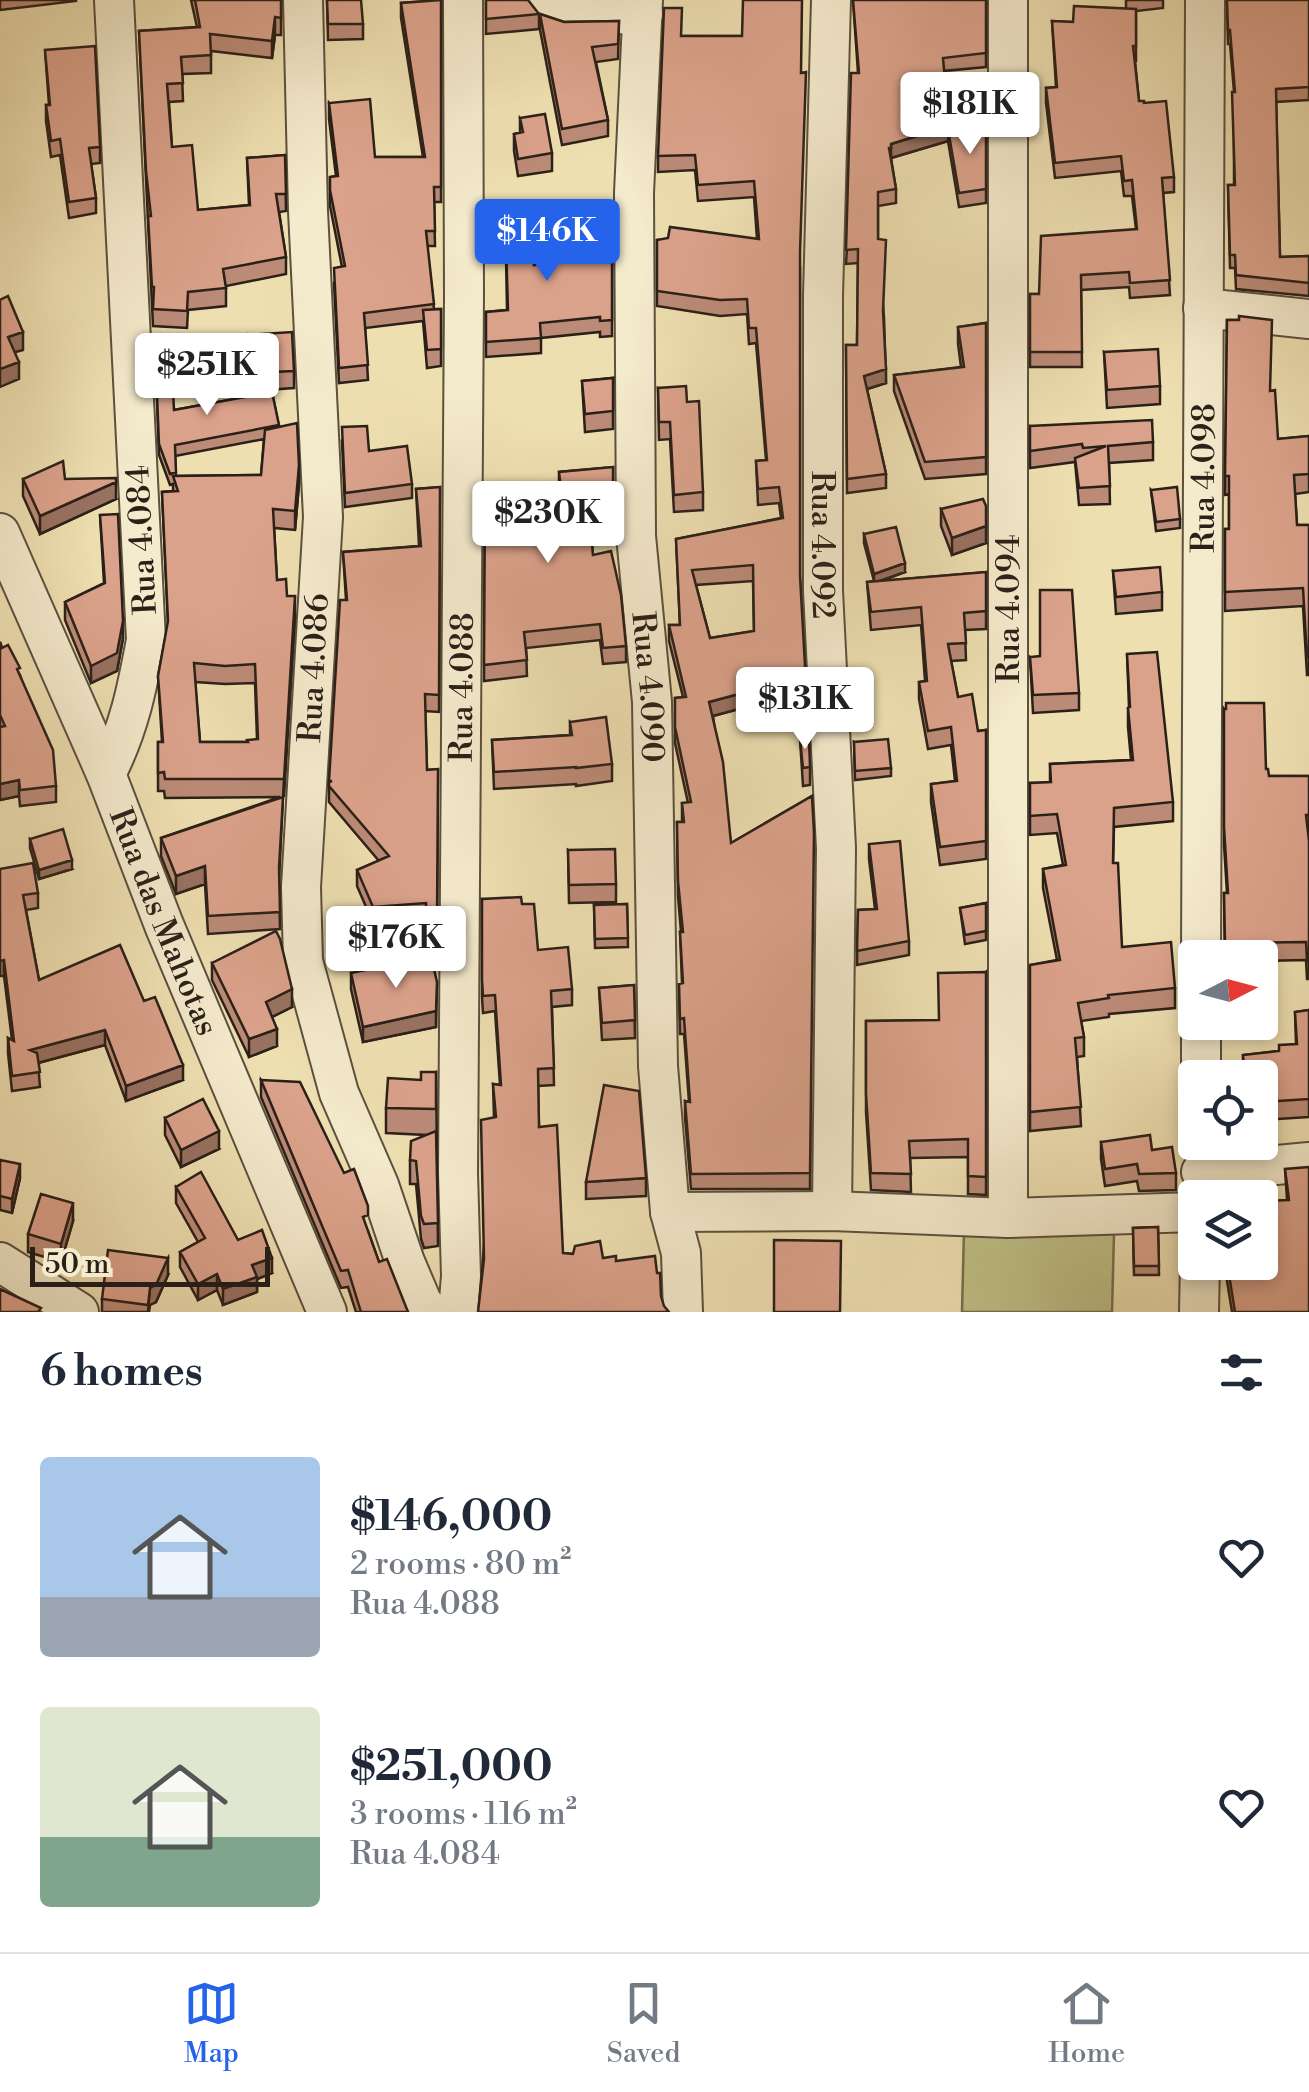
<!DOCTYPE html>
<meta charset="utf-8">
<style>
body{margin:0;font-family:"Libre Bodoni",serif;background:#f6f6f7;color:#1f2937;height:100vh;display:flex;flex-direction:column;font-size:38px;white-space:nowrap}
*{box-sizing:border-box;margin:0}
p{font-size:32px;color:#747a83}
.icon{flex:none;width:55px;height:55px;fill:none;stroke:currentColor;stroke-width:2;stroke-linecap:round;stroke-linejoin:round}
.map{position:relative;height:1312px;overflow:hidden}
.drawer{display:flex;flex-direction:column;background:#fff;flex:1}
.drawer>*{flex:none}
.needle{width:65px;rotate:84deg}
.controls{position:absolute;left:1178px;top:940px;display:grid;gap:20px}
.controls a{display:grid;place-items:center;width:100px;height:100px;border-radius:10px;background:#fff;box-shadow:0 5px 15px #0003;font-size:50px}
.scale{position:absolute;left:30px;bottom:25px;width:240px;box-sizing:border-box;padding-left:10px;border:5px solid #2b2018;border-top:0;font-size:28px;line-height:35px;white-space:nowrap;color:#2b2018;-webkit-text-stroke:8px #f4eacc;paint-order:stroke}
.price{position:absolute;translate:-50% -85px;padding:0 22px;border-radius:10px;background:#fff;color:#222;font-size:32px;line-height:65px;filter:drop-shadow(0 2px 5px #0008)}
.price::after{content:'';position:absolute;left:50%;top:60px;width:30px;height:22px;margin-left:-15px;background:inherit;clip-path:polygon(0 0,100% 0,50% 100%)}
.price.selected{background:#2563eb;color:#fff}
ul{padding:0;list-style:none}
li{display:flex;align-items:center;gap:30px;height:250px;padding:0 40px}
li span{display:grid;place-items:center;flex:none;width:280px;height:200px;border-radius:10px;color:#555}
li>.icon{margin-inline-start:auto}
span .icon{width:120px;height:120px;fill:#fffc;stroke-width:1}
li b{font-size:42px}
h2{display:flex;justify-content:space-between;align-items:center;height:120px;padding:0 40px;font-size:42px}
.menu{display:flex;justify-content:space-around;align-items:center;height:140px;border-top:2px solid #e0e1e3;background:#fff;font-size:28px;color:#747a83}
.menu a{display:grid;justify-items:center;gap:5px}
.menu .selected{color:#2563eb}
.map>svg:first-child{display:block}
.green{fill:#bfc087;stroke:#757050;stroke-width:2.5}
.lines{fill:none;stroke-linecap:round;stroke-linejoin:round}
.street-casing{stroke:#5c503e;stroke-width:42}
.street{stroke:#f4eacc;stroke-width:38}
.wall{fill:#bc8b78;stroke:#2b2018;stroke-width:2.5;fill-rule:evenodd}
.shaded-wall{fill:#997161;stroke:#2b2018;stroke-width:2.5}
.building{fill:#dba28b;stroke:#2b2018;stroke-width:2.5;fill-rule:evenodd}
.labels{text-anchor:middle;stroke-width:8;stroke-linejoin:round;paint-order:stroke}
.street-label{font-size:32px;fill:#2b2018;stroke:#f4eacc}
</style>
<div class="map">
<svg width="1309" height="1312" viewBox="0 0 1309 1312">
<rect width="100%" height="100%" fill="#eedfb1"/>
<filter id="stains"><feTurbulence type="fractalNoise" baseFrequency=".002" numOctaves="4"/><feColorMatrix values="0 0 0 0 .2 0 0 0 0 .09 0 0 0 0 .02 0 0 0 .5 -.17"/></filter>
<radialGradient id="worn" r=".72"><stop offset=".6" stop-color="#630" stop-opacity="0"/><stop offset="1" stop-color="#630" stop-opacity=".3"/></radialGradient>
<path class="green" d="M964 1230 1114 1234 1112 1312H962Z"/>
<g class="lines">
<g class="street-casing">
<g id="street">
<path d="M303 0 308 211 323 517 301 887 303 961 339 1093 379 1185 405 1262 422 1302 430 1312"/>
<path d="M545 0C548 11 554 13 564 15L643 14"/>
<path id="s1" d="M643 0 634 193 636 536 652 702 658 1066 670 1212 681 1253 683 1312"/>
<path id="s2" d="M831 0 823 296V591L836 848 832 1211"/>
<path d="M1008 0V1218"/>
<path d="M1203 308 1309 319"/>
<path id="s3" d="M0 533 106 774 164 925 327 1312"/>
<path d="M106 774C129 729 137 689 146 640L114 0"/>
<path id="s4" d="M1201 958 1205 0"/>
<path d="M1201 1078V1022"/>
<path d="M1201 1172 1309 1162"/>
<path d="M670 1212 832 1211 1008 1218 1195 1212"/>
<path d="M0 1262 79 1312"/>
<path id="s5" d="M458 1312 461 1276 458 1173 464 294 463 0"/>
<path d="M1199 1312 1200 1262"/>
</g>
</g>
<use href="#street" class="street"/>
</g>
<path class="wall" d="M0 0H76V1L0 10Z
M191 0H281V35H275L272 58 211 51V73L182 74 183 101 169 102 172 147 198 210 249 205 247 158 285 155 286 211 279 212 286 257V274L226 286V306L188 310 187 328 153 326 139 31 197 27Z
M327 0 363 24V39L328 40Z
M441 0V202H434L435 246H427L434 309H441V366L427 368 423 321 365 328 368 380 339 383 334 283 342 267 330 206V177L336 176 329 119V103L375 157H423L401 18V3Z
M486 0 539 14V29L486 34Z
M853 0H986V67L944 71 949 129 986 123V203L959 207 948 141 891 158 896 189V203L878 206V239L884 317 886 383 867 389 886 474V488L847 493 846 345H857L858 263 846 264 858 73Z
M1126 0H1163V8L1136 11V61H1135L1139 101 1174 177V192L1163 193 1170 295 1130 298 1129 287 1081 290 1082 367H1030V294H1039L1136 229 1132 196H1124L1121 171 1055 178 1046 103V88L1056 87 1052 21 1073 22 1126 9Z
M1227 0H1309V100L1276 102 1280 257 1309 256V296L1236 289 1235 268H1230L1228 185H1234V92L1230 44H1228Z
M540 14 564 22 619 21 618 59 596 62 608 120V136L562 145 540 30Z
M682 36H742L800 267V576L807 717 766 719 765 702 713 716 731 843 812 796 810 1189H691L685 1117V1101L689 1102 684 1034H680L679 984 682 983 680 932H681L678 896 677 822H682V803H688L675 743V698L683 697 669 641V625H680L676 539 781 518 779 503 758 505 756 461 766 460 756 343 749 344 747 314 720 316 657 306V240L757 239 754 197 698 201 695 170 658 172V156ZM753 581 754 631 710 638 696 585Z
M45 50 100 147V163L91 164 96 198V213L69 218 60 155 51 157 46 121V105H49Z
M520 118 552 153V171L518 176 514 151V134L520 133Z
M496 208 534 265 586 258V247L612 244V336L600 337V332L541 338V353L486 357V312L507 310 506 257 499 258Z
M1227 320H1239L1270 391 1278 439 1309 436V492L1295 494 1297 525H1309V675H1307L1303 606 1225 611V529H1229V494L1225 495Z
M986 323V474L925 479 894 391V375L961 367 958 344V327Z
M248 335 294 371V388L251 391Z
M1104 352 1160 386V404L1107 408Z
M156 372 174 410 272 392 279 427 299 484 295 530 274 528 277 580 287 596 295 615 283 797 279 881 280 929 208 934 205 884 176 894 161 856V838L280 797 165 798 164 791H158V742H162L158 676 168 624 162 492 173 491V484L170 485 159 455ZM264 439 261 475 176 476 175 456ZM195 682 225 684 255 683 257 739 248 742H200Z
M613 378V429L585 432 582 381Z
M658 388 687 402 703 492V510L674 512 670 439 659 440Z
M1030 426 1153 442V460L1109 463 1110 504 1079 505 1075 462 1030 468Z
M342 441 369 451 412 484V498L345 507Z
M613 467V518L590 520 593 555 626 646V662L603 664 600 640 526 648 527 676 484 681 485 495 559 489V472Z
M23 479H65L116 499 40 534 23 496Z
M440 487 439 712 425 711 427 770 438 769 437 938H427L426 919 373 923 357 886V870L379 861 329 802V782L346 600 343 552 419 546 416 489Z
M1151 490 1180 519V528L1156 531Z
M941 509 986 543 952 555 941 526Z
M100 515 123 638 117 671 91 683 65 620V602L104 583Z
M864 534 905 572 881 581 986 572V629L965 630 966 660 951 661 958 697 978 731 986 730V859L940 865 931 802V784L955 781 951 745 928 749 919 699V682L925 681 921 625 871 630 867 582 874 581 864 543Z
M1113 571 1162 592V610L1116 614Z
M0 642 2 648 20 675 56 786V802L20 806 19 796 0 800Z
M1127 654 1173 802V821L1114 827 1113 863 1122 947 1175 988V1008L1109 1014V1017L1081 1021 1084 1037V1056L1077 1057 1081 1126 1030 1131V965L1057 960 1043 888V869L1063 865 1057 833 1030 835V783H1050V764L1131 760 1128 727V708L1129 707Z
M1030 657 1079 693V710L1033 713Z
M1224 709 1266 769 1269 776H1309V979H1307L1306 960 1260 961V958H1225L1224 893H1227L1224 845Z
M570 722 612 764V781L576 786V784L494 789 492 740 570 735Z
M800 739 810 767V785L803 786Z
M854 742 891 768V776L855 780Z
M30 839 72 869 39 879 30 848Z
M869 844 909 941V955L857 965 858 910 875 909 869 859Z
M568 850 616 884V902L569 903Z
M0 869 38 893V908L26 910 39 980 144 1001 183 1080 126 1101 105 1045 38 1063 40 1087 12 1091 8 1053V1038L12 1040 4 976Z
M482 899 522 904 538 950 572 989V1005L552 1007 554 1085 538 1086 539 1127 563 1253 573 1254 600 1241 480 1297 494 1117 493 1084 500 1085 495 1011 483 1013 482 997Z
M986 903V940L965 944 960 908Z
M627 904 628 947 595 948 594 905Z
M212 963 292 1007 272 1017 277 1046 249 1057 212 980Z
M986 972V1195L968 1194V1157L910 1158 911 1192 871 1190 866 1112V1021L939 1020Z
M351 973 437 982 436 1027 363 1042 351 989Z
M634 985 635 1038 602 1040 599 988Z
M1309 1010V1117L1260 1120V1078L1243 1076V1055L1279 1051 1296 1044 1295 1012Z
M436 1072 438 1246 424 1248 421 1239 416 1184H410V1160L426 1135 386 1133V1108L421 1080Z
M261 1080 368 1231 379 1262 408 1312H356L348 1287 341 1288 261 1097Z
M165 1118 219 1149 181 1167 165 1135Z
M1101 1142 1152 1150 1176 1173V1190L1139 1191 1137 1181 1105 1186 1101 1159Z
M0 1160 20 1178 12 1213 0 1210Z
M1285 1169 1309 1312H1232L1224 1262H1260L1287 1200Z
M646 1178V1196L586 1199V1182Z
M176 1187 238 1240 272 1273 257 1279V1292L223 1305 217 1290 198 1300 180 1267V1252L198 1242 176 1203Z
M73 1221 61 1262 28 1252V1234Z
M1158 1227 1159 1275H1134L1133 1228Z
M168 1275 156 1302 150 1305 149 1312H102V1299Z"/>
<path class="shaded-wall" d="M275 17V35L272 58V41Z
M949 126 948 141 891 158V144Z
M23 332V350L8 354V337Z
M19 362V379L0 387V369Z
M886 369V383L864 390V376Z
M299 465V484L295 530V511Z
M116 482V499L40 534V516Z
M986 526V543L952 555V538Z
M905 563V572L874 583V574Z
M295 596V615L284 797V779Z
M123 621V638L117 671 91 683V666Z
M765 687V702L709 717V702Z
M19 780V796L0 800V784Z
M72 860V869L39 879V870Z
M205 866V884L176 894V876Z
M4 960V976H0V961Z
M292 989V1007L266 1020V1002Z
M436 1011V1027L363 1042V1027Z
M277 1029V1046L249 1057V1039Z
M105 1030V1045L30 1065V1050Z
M183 1065V1080L126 1101V1086Z
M219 1131V1149L181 1167V1150Z
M20 1164V1178L12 1213V1199Z
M73 1203V1221L61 1262V1244Z
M168 1258V1275L156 1302 150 1305 148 1312 150 1288Z
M272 1258V1273L257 1279V1292L223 1305V1289L252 1265Z
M217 1274V1290L198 1300V1284Z"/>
<path class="building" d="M195 0H281V18L275 17 272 41 210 34 211 55 181 57 183 83 167 84 172 147 192 145 198 210 250 205 247 158 285 155 286 194H276L286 257 223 269 226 288 188 292 187 311 153 309 154 287H152L148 216H151L146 171 139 31 200 27Z
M327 0H361L363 24H328Z
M441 0V187H434L435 231H426L434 304 364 313 368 365 339 368 334 268 345 266 330 190V177L338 176 329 103 370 99 375 157H425L401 3Z
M486 0H528L539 14 486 19Z
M743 0H802L801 73 806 72 800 252V576L807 702 766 704 765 687 709 702 723 762 731 843 812 796 814 833 810 1173 691 1174 685 1101 690 1102 684 1018 680 1019 679 984 683 983 680 932H683L678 881 677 822H684L682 803 691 802 675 727V698L686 697 669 625H680L676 539 783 518 779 487 758 489 756 461 767 460 756 328H749L747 299 720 300 657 291V240L668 238 670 227 759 239 754 181 698 185 695 155 658 156 664 8H682L681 36H742ZM753 565 754 631 710 638 692 570Z
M853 0H986V53L943 58 949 126 891 144V148H889L896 189 878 192V239L886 240 883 311 886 369 864 376 886 474 847 479 846 345H857L858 249 846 250 851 73H859Z
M1227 0H1309V87L1276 89 1280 257 1309 256V283L1236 275 1235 255H1230L1228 185H1235L1232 92H1235L1230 30H1228Z
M1074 6 1136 9V46H1133L1139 101H1144V103L1166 101 1174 177 1162 178 1170 280 1130 283 1129 272 1081 275 1082 352H1030V294H1039L1041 236 1137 229 1132 180 1124 181 1121 156 1055 163 1046 88 1057 87 1052 21 1073 22Z
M540 14 564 22 619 21 618 44 592 47 608 120 562 129Z
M95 46 100 147 89 148 96 198 69 202 60 139 51 141 46 105H50L45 50Z
M545 114 552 153 518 159 514 134 523 132 520 118Z
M986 123V189L959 193 948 129Z
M528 204 534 265 587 258 586 247 612 244V320L600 321V317L540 323 541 338 486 342V312L508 310 506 242H499L496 208Z
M8 296 23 332 8 337 19 362 0 369V300Z
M441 309V349L427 350 423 310Z
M1239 316 1272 320 1270 391 1275 390 1278 439 1309 436V474L1294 475 1297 525H1309V657H1307L1303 588 1225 592V529H1229V476H1225L1227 320H1239Z
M986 323V457L925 462 894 375 964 367 958 327Z
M292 332 294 371 251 373 248 335Z
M1158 349 1160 386 1107 390 1104 352Z
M172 371 174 410 272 392 279 425 175 445 176 472 170 474 159 444 156 372Z
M613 378V411L585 414 582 381Z
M686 386 687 402 699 401 703 492 674 495 670 422H659L658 388Z
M1152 420 1153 442 1108 446 1110 486 1079 488 1075 458 1106 446 1083 448 1082 444 1030 451V426Z
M297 423 299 465 295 511 273 509 277 580 286 579 287 596H295L284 779H165L164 772 158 773V742H163L158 676 168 621 162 492 178 491 173 476 261 475 265 430ZM194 663 225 666 255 664 258 739 247 740 248 742H200Z
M367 426 369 451 407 446 412 484 345 493 342 427Z
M63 461 65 479 116 478V482L40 516 23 479Z
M613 467V502L588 504 593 555 611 551 621 595 626 646 603 648 600 624 524 632 527 660 484 665 485 495 561 489 559 472Z
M440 487 439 695 425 694 427 770 438 769 437 922H427L426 903 373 907 357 870 389 856 329 786V782L332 781H329L340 600H347L343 552 421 546 416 489Z
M1177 487 1180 519 1156 522 1151 490Z
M983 499 986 506V526L952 538 941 509Z
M118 514 123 621 117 653 91 666 65 602 105 583 100 515Z
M896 527 905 563 874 574 864 534Z
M1160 567 1162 592 1116 597 1113 571Z
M986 572V611L964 613 966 643 948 644 958 697 972 694 978 731 986 730V841L940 847 931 784 957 781 951 727 928 731 919 682 927 681 921 607 871 612 867 582Z
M1040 590H1072L1079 693 1033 695 1030 657 1040 656Z
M0 642 2 648 8 645 20 668 17 669 53 750 56 786 20 790 19 780 0 784V727L5 726 0 715Z
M1157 652 1173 802 1114 808 1113 863H1118L1122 947 1171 942 1175 988 1108 995 1109 998 1078 1003 1084 1037 1075 1038 1081 1107 1030 1112V965L1060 960 1043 869 1066 865 1057 814 1030 816V783L1051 782 1050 764 1133 760 1128 708 1130 707 1127 654Z
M1226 703H1264L1266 769H1268L1269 776H1309V815H1306L1309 841V961H1307L1306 942 1225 943 1224 893H1228L1224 827V709H1226Z
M606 717 612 764 576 768V767L494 772 492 740 572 735 570 722Z
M809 738 810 767 803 768 800 739Z
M888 739 891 768 855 771 854 742Z
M283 797 279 868 280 912 208 916 205 866 176 876 161 838Z
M63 829 72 860 39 870 30 839Z
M900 841 909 941 857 951 858 910 877 909 869 844Z
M615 849 616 884 569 885 568 850Z
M33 863 38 893 23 895 39 980 120 945 144 1001 155 997 183 1065 126 1086 105 1030 30 1050 37 1053 40 1072 12 1076 8 1038 14 1041 4 960 0 961V869Z
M521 897 522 904H534L538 950 568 947 572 989 551 991 554 1068 538 1069 539 1127 557 1125 563 1253 573 1254 575 1246 600 1241 603 1258 616 1256V1261L655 1256 657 1273H660L661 1296 664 1306 669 1312H478L484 1259 481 1120 496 1117 493 1084 501 1085 495 995 483 996 482 980V899Z
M986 903V931L965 935 960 908Z
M627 904 628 938 595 939 594 905Z
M276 931 280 939 292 989 266 1002 277 1029 249 1039 212 963Z
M431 956 437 982 436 1011 363 1027 351 973Z
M986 972V1177L968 1176V1139L909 1141 911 1174 871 1173 866 1094V1021L939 1020 938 973Z
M634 985 635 1020 602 1023 599 988Z
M1309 1010V1099L1260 1102V1078H1233L1245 1076 1243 1055 1279 1051V1045L1297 1044 1295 1012Z
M421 1072H436V1109L386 1108 388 1078 421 1080Z
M261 1080 300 1082 344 1173 354 1169 368 1206V1215L363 1217 379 1262 387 1259 408 1312H361L348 1270 341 1271Z
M604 1085 639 1091 646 1178 586 1182Z
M203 1099 219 1131 181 1150 165 1118Z
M436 1131 438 1223 424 1224 421 1216 416 1161 410 1160 411 1141Z
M1150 1135 1152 1150 1172 1147 1176 1173 1139 1174 1137 1164 1105 1169 1101 1142Z
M0 1160 20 1164 12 1199 0 1196Z
M1309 1167V1312H1235L1227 1262H1260V1201L1289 1200 1285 1169Z
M201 1172 238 1240 262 1230 272 1258 252 1265 257 1277 223 1289 217 1274 198 1284 180 1252 205 1238 176 1187Z
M41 1194 73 1203 61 1244 28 1234Z
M1158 1227 1159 1266H1134L1133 1228Z
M774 1240 841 1241 840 1312H774Z
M108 1250 168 1258 156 1285 150 1288 148 1305 102 1299Z
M0 1289 41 1308 38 1312H0Z"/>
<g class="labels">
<g class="street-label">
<text dy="11" stroke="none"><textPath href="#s4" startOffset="480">Rua 4.098</textPath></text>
<text transform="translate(141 540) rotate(-93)" y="11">Rua 4.084</text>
<text dy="11" stroke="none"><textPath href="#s2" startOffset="545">Rua 4.092</textPath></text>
<text transform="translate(1008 609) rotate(-90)" y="11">Rua 4.094</text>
<text transform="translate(313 668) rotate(-87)" y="11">Rua 4.086</text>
<text dy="11" stroke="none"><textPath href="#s5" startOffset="625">Rua 4.088</textPath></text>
<text dy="11" stroke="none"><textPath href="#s1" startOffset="688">Rua 4.090</textPath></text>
<text dy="11" stroke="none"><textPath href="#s3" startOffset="422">Rua das Mahotas</textPath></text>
</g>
</g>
<rect width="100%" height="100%" filter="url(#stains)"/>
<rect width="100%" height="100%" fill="url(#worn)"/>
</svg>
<div class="controls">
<a><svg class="needle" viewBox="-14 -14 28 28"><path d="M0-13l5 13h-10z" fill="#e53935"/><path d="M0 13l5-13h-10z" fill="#747a83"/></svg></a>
<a><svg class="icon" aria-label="locate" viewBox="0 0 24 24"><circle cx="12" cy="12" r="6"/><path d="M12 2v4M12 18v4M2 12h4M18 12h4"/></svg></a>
<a><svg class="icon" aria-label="layers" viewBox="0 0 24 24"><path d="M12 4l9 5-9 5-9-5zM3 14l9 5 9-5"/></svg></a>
</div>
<div class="scale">50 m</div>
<b class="price" style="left:970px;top:157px">$181K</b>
<b class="price selected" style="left:547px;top:284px">$146K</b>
<b class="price" style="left:207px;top:418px">$251K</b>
<b class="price" style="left:548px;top:566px">$230K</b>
<b class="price" style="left:805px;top:752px">$131K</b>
<b class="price" style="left:396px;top:991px">$176K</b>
</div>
<section class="drawer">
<h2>6 homes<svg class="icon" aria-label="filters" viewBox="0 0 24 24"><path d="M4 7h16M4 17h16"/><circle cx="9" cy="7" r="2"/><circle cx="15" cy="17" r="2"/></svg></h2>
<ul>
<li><span style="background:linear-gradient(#a9c7e8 70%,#9aa5b1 0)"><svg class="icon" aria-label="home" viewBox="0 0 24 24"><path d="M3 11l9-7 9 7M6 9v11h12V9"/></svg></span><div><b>$146,000</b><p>2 rooms · 80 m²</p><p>Rua 4.088</p></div><svg class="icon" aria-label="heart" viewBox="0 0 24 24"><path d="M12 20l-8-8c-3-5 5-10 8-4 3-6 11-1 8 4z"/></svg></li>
<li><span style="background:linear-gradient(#dfe7d0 65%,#7fa58c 0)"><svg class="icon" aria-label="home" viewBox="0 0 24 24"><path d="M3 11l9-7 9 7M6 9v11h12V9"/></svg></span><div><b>$251,000</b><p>3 rooms · 116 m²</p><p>Rua 4.084</p></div><svg class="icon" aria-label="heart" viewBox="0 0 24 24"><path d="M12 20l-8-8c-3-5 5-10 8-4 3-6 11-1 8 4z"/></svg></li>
</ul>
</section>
<nav class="menu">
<a class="selected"><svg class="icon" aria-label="map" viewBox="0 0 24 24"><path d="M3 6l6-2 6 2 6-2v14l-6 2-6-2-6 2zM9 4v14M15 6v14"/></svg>Map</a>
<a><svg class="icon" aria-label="saved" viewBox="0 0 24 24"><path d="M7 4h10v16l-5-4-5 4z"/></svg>Saved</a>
<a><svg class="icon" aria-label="home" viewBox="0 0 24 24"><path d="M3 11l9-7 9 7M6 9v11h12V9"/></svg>Home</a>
</nav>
